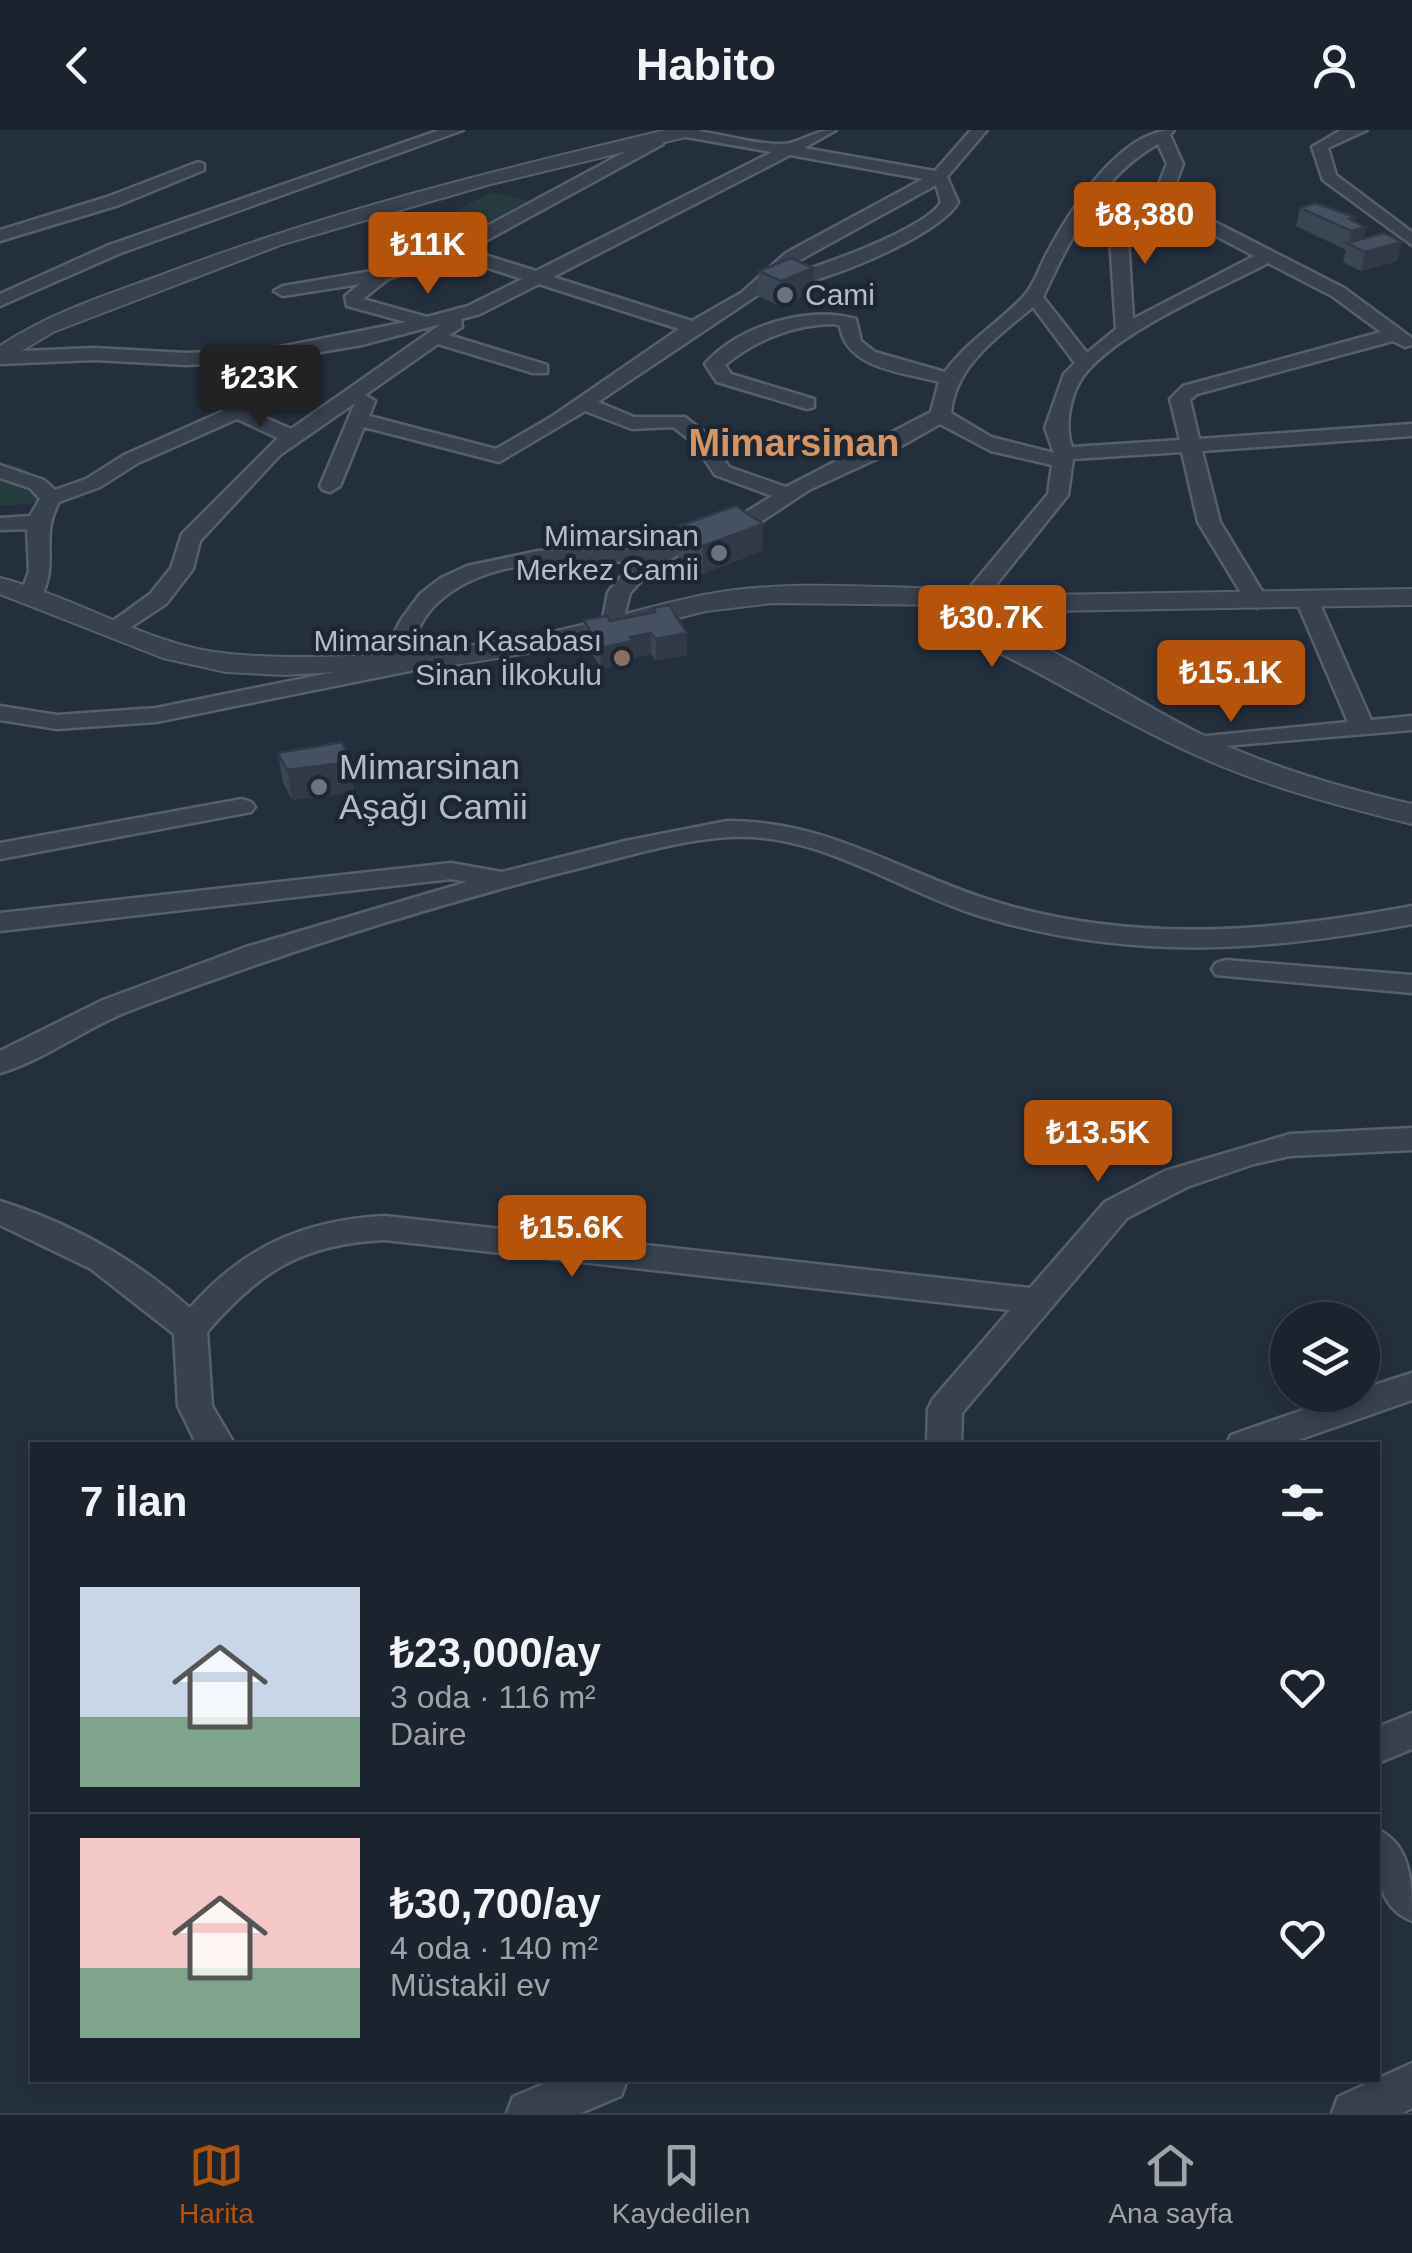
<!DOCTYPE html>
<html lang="tr">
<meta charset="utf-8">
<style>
body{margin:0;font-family:Arial,sans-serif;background:#282f3a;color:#f1f3f6;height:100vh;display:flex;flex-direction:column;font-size:38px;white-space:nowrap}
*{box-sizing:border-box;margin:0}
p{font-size:32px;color:#a0a4aa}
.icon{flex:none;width:55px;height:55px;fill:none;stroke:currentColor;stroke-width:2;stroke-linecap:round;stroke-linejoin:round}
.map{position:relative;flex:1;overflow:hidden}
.panel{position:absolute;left:30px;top:1312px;width:1350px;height:640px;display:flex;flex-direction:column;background:#1b232e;border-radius:0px;box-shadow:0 5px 15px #0003,0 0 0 2px #39404a}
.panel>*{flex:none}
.tools{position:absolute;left:1270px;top:1172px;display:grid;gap:20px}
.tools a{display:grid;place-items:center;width:110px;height:110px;border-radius:50%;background:#1b232e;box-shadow:0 5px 15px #0003,0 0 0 2px #39404a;font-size:50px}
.price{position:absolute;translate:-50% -85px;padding:0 22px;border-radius:10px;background:#b45309;color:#fff;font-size:32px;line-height:65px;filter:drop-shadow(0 2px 5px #0008)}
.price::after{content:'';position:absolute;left:50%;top:60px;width:30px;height:22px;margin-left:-15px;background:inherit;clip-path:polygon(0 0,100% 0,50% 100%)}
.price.selected{background:#222;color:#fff}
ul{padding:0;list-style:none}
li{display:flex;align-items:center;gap:30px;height:250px;padding:0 50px}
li+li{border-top:2px solid #39404a}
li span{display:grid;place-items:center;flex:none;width:280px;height:200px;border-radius:0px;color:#555}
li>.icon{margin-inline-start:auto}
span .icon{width:120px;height:120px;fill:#fffc;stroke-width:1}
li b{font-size:42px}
h2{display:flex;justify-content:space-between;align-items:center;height:120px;padding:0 50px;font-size:42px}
header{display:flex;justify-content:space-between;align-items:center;height:130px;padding:0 50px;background:#1b232e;font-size:45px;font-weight:700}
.tab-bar{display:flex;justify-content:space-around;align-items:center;height:140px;border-top:2px solid #39404a;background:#1b232e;font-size:28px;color:#a0a4aa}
.tab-bar a{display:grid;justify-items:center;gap:5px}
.tab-bar .selected{color:#b45309}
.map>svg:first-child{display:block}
.green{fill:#263c3f}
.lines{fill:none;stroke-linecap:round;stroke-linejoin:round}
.minor-casing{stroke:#565f6c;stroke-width:5}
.tertiary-casing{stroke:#565f6c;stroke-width:4}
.minor{fill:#38414e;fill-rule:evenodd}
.tertiary{fill:#38414e;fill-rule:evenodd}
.wall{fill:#3b4654}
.shaded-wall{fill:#303945}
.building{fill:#455162;stroke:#303945;stroke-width:2.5}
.worship-dot{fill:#6b7280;stroke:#1d2633;stroke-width:4}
.education-dot{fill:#8d6e63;stroke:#1d2633;stroke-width:4}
.labels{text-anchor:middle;stroke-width:9;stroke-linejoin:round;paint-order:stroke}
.far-poi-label{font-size:30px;fill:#b4bcc9;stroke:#1d2633;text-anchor:end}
.poi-label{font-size:35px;fill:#b4bcc9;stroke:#1d2633;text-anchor:start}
.far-district-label{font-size:38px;font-weight:bold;fill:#d59563;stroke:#1d2633}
</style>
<header><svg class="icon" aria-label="back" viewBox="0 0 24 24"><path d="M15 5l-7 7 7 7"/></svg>Habito<svg class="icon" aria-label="person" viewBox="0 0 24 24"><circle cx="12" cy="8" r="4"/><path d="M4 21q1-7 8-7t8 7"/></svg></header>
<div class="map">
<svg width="1412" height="1983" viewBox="0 0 1412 1983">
<rect width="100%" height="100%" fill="#242f3e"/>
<path class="green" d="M493 62 527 71 482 95 447 85Z
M0 332C24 335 45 347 50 372L0 376Z"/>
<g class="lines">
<g class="minor-casing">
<path id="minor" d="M440 0H463L121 123 0 176V164L109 115Z
M680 0C714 0 749 15 783 14 799 14 812 0 836 0L804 18 935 41 971 0H987L947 47 958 72C943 105 804 163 768 158L598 272 634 287H685L708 305 729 337 786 357 931 282 939 252C903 242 846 239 840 196L834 194C795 194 755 210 725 235L731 244 814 269V277L807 279 717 252 705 234C738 196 808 175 856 189L861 211 875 222 945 242C967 211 999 193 1024 166 1035 154 1041 133 1050 118 1073 76 1121 0 1174 0L1170 5 1183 34 1170 69 1344 158 1412 208V215L1405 217 1393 211 1197 264 1190 270 1199 309 1412 294V306L1202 321 1220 392 1268 471 1257 478 1246 471 1198 392 1182 322 1073 329 1068 365 982 472H966L963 467 966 462 1048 364 1052 335 991 321 940 294 887 324 809 360 741 405 691 418 652 439 630 463 621 498 613 500 602 493 608 462 634 432C570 430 485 426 435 475 421 489 413 510 405 528L434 526 438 531 434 536 156 592 57 599 0 590V576L57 585 156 578 384 532 381 529 401 490 420 464 441 448 467 436 538 421 655 419 675 408 725 395 772 366 715 345 694 313 673 297 632 299 585 281 499 332 364 297 340 356 330 362 323 360 320 356 355 273 280 325 200 411 193 439 166 474 122 503H106L103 498 150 464 171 438 182 404 278 308 237 289 138 333 100 357 59 372C39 408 60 433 40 469H24L21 464 29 441 27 399 0 400V388L30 386 40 369 30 358 0 348V335L44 350 55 360 86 349 124 325 230 278H244L291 299 441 194 362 215 275 230 186 235 94 230 0 234V222L94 218 186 223 275 218 406 192 347 176 345 166 360 154 283 166 274 161 283 156 384 139 448 117 651 8H663V14L469 120 536 141 772 22 686 7 680 5ZM1158 14 1167 34 1153 69 1110 108 1116 199 1087 223 1043 167C1070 109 1100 46 1158 14ZM790 25 923 49 786 123 741 163 692 191 553 147ZM936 55 941 72C927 99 812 140 780 147L798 131ZM1163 78 1254 126 1133 189 1128 109ZM454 127 522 149 468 176 427 187 363 169 388 149ZM1268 133 1332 166 1381 202 1183 256 1170 269 1180 310 1072 317C1064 296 1070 264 1084 245 1121 199 1215 161 1268 133ZM539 154 679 199 551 287 496 319 369 286 375 271 365 265 438 214 533 243H547V235L449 205 462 197 461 189 480 184ZM1033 177 1075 233 1064 244 1045 298 1054 323 991 307 951 283C955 236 998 206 1033 177Z
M1341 0H1367L1328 18 1336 45 1412 102V115L1323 50 1312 17Z
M198 32 204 34V40L119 75 0 111V100L107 67Z
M1307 463 1318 470 1371 590 1412 586V600L1188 619 1185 614 1188 609 1197 607 1348 592 1296 470Z
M242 669 251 672 255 677 251 682 0 729V713Z
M727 691C832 691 900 743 996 772 1134 814 1273 802 1412 776V794C1263 822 1126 831 980 786 897 760 819 702 730 707 674 710 615 730 560 743 414 781 270 827 129 881 85 898 45 930 0 943V921L103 870 246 817 467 752 451 749 0 801V783L451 733 502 742 625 711Z
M1226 830 1412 845V863L1216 845 1212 839 1216 833Z
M1412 998V1020L1290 1026 1254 1034 1187 1057 1127 1088 962 1283 961 1315H927L928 1279 933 1269 1010 1180 385 1110C302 1114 261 1140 207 1202L212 1276 235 1315H197L178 1276 174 1204 91 1139 0 1095V1071C70 1093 135 1129 190 1178 243 1117 304 1090 385 1086L1030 1158 1105 1072 1165 1041 1290 1004Z
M1412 1243V1270L1284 1315H1226L1231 1305 1346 1265H1362V1259Z
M1412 1583V1619L1378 1633V1597Z
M1378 1700C1412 1715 1412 1755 1412 1791 1374 1776 1376 1734 1378 1700Z
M1412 1933V1978L1402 1983H1332L1338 1967Z
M553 1950H627L621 1966 581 1983H507L513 1967Z"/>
</g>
<g class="tertiary-casing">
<path id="tertiary" d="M666 0H701L698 4 487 55 283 114 53 202 0 234V216C51 182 110 164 167 143 330 81 497 40 666 0Z
M0 448C77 467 153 518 230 524 327 533 461 521 556 501 606 490 654 475 704 465 786 449 872 458 955 459L969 467 955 475 773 473 706 481 553 519 454 535 284 545 226 542 163 528 0 464Z
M1412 459V475L989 482 975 474 989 466Z
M966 487C1048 508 1131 571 1207 607 1273 638 1342 658 1412 674V694C1335 675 1260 655 1187 621 1109 585 1036 538 956 502L952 496 956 490Z"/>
</g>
<use href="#minor" class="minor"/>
<use href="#tertiary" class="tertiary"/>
</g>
<path class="wall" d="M1300 78 1355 87 1354 91 1366 97 1363 109 1402 112 1397 131 1361 141 1343 132 1346 120 1296 96Z
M814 138 813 163 780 176 758 166 759 141Z
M763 394 762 421 703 444 677 425 676 397Z
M653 478 687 525 656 531 651 524 633 528V533L601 539 585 512 584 490 610 491 653 483Z
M278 623 354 662 292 670 283 653Z"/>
<path class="shaded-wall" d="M1355 87 1352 101 1366 97 1361 115 1348 114 1351 101 1349 89Z
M1402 112 1397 131 1361 141 1365 122Z
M814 138 813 163 780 176 781 151Z
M763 394 762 421 703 444V416Z
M651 503V524L633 528V533L601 539 600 518 630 507Z
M687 503V525L656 531V509Z
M350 632 354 662 292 670 287 640Z"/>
<path class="building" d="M1315 73 1355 87 1349 89 1366 97 1351 101 1300 78Z
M1384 103 1402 112 1365 122 1347 113Z
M791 128 814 138 781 151 759 141Z
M736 376 763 394 703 416 676 397Z
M669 475 687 503 656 509 651 503 630 507 633 511 600 518 584 490 607 486 610 491 655 482 653 478Z
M342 612 350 632 287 640 278 623Z"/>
<g class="worship-dot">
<circle cx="785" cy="165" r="10"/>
<circle cx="719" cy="423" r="10"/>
<circle cx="319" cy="657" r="10"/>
</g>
<circle class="education-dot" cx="622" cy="528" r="10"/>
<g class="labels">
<g class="far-poi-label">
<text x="805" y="175" text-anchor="start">Cami</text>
<text x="699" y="416">Mimarsinan<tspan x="699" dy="34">Merkez Camii</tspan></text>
<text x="602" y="521">Mimarsinan Kasabası<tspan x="602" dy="34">Sinan İlkokulu</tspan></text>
</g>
<g class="poi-label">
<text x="339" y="649">Mimarsinan<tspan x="339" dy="40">Aşağı Camii</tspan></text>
</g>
<g class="far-district-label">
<text x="794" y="326">Mimarsinan</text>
</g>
</g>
</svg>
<div class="tools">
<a><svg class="icon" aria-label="layers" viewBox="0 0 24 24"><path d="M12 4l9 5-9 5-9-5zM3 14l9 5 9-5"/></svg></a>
</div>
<b class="price" style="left:1145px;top:137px">₺8,380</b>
<b class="price" style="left:428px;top:167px">₺11K</b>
<b class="price selected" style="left:260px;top:300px">₺23K</b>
<b class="price" style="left:992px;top:540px">₺30.7K</b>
<b class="price" style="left:1231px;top:595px">₺15.1K</b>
<b class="price" style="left:1098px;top:1055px">₺13.5K</b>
<b class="price" style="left:572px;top:1150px">₺15.6K</b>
<section class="panel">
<h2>7 ilan<svg class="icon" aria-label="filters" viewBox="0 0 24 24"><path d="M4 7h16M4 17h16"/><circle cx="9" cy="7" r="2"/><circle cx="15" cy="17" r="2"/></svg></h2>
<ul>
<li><span style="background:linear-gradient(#c9d6e8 65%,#7fa58c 0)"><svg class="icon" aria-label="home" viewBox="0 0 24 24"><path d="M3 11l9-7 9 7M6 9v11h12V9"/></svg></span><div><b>₺23,000/ay</b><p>3 oda · 116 m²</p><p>Daire</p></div><svg class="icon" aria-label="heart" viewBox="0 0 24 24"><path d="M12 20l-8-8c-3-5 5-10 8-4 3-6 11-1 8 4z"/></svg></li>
<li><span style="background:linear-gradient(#f6c9c9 65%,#7fa58c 0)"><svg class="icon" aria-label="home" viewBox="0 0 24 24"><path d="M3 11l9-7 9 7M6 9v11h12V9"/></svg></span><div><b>₺30,700/ay</b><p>4 oda · 140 m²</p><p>Müstakil ev</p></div><svg class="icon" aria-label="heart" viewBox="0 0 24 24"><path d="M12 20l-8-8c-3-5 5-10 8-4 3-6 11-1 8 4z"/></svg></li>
</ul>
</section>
</div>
<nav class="tab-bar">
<a class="selected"><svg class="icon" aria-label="map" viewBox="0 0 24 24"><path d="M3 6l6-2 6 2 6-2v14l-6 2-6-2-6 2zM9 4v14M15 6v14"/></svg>Harita</a>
<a><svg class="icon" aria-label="saved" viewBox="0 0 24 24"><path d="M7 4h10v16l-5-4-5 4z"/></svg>Kaydedilen</a>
<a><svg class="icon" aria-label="home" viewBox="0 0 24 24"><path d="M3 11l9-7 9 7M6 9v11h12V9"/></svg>Ana sayfa</a>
</nav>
